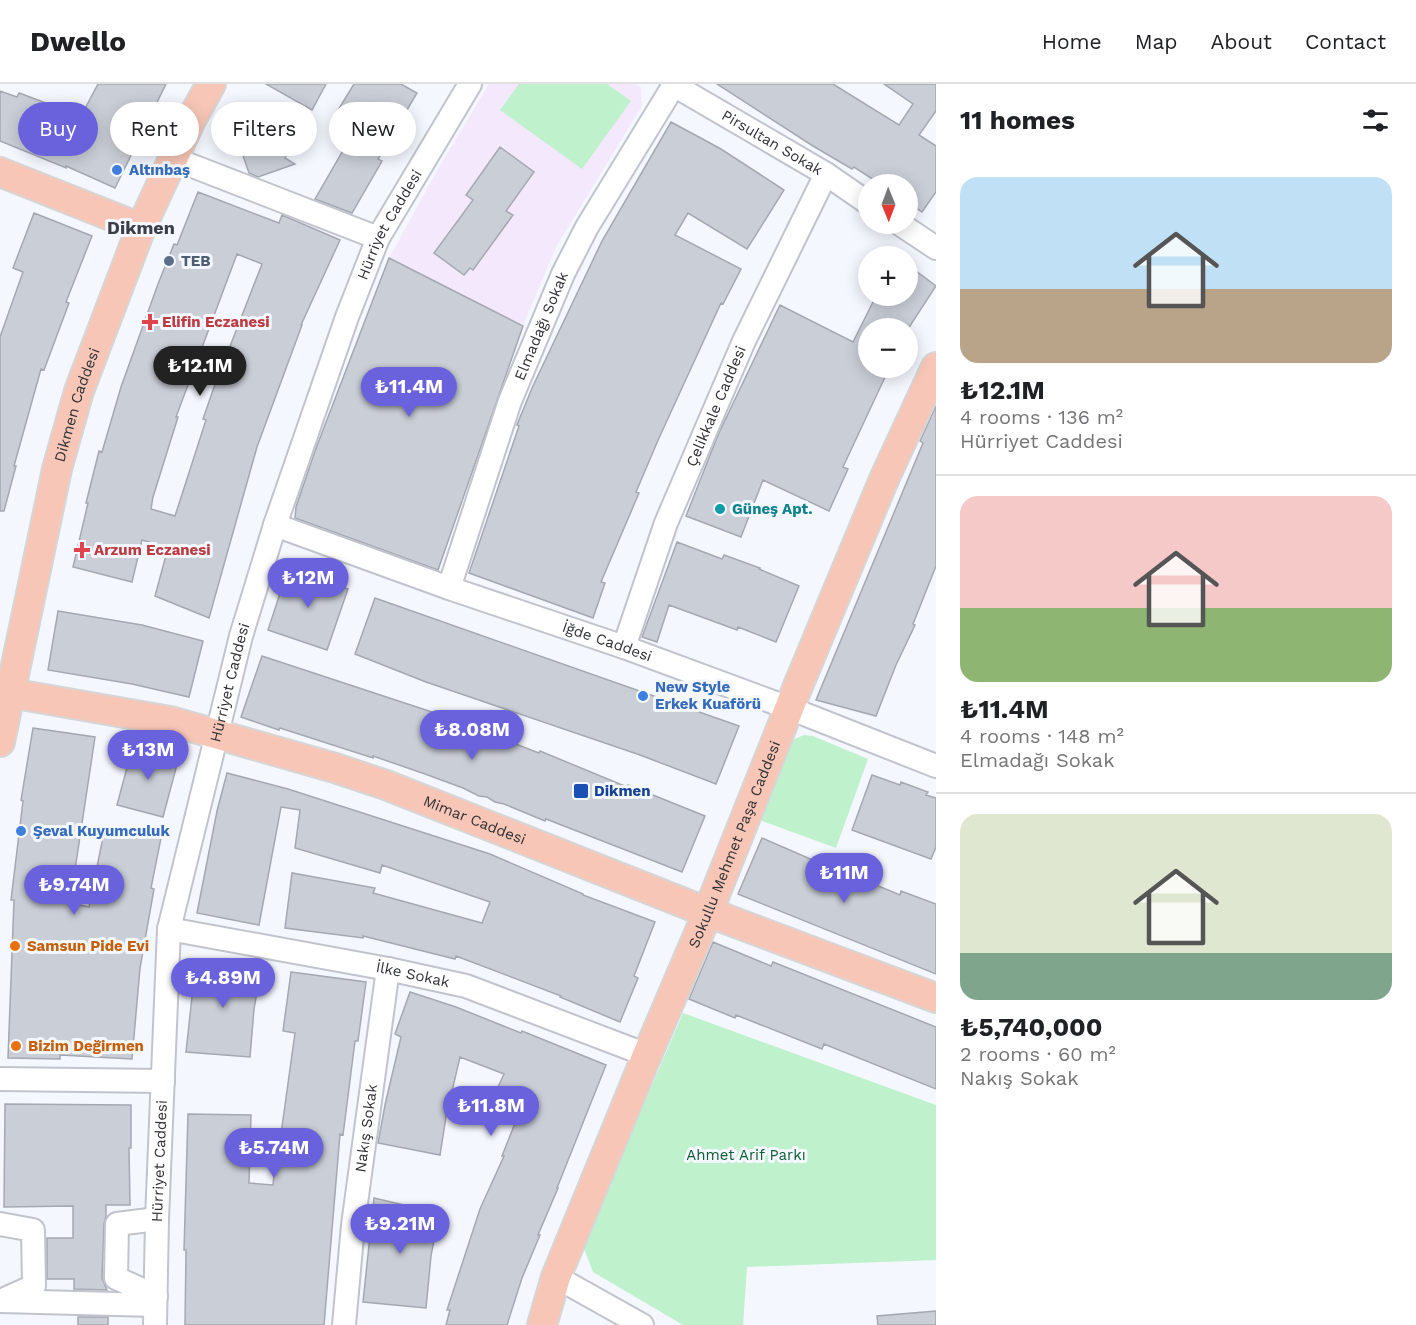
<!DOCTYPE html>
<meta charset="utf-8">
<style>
body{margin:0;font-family:"Work Sans",sans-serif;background:#f6f6f6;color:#202124;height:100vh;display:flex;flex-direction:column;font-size:22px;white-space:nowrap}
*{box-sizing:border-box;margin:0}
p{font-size:20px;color:#757577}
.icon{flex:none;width:33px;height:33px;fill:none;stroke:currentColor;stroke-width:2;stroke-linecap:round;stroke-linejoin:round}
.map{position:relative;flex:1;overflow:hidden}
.details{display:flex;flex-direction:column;background:#fff;width:480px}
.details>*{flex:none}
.guide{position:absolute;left:18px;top:18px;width:570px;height:54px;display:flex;gap:12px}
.needle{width:39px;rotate:179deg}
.buttons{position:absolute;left:858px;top:90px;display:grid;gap:12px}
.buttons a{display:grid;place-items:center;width:60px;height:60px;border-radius:50%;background:#fff;box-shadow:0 3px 15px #0003;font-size:30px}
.price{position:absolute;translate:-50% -51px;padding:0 14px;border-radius:21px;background:#6a62dc;color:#fff;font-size:20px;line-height:39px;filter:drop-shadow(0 2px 3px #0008)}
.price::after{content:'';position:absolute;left:50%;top:36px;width:18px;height:14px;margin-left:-9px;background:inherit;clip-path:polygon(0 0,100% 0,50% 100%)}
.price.selected{background:#222;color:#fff}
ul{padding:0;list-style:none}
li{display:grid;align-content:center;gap:12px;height:318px;padding:0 24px}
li+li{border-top:2px solid #e0e0e0}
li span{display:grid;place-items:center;height:186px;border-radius:18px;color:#555}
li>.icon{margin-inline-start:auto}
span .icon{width:108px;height:108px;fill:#fffc;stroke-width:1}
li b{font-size:26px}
h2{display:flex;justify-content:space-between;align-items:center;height:72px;padding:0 24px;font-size:26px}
.chip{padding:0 21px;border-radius:27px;background:#fff;box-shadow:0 3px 15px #0003;font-size:21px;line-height:54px}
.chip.selected{background:#6a62dc;color:#fff}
header{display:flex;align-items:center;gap:36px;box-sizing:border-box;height:84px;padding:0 30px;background:#fff;border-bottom:2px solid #e0e0e0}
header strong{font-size:28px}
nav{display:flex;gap:33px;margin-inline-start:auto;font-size:21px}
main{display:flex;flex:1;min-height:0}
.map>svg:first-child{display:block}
.education{fill:#f4e8fd}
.green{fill:#bef1cc}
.building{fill:#caced7;stroke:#a4a8b0;stroke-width:1.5;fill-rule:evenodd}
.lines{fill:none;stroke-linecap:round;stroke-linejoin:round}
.minor-casing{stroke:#c1c4cd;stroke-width:26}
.major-casing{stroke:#d6d6d7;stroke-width:32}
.minor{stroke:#fff;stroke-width:22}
.major{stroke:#f8c6b6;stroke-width:28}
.shop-dot{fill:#3f7fe0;stroke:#f5f7ff;stroke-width:2}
.service-dot{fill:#5c6f8a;stroke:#f5f7ff;stroke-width:2}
.health-dot{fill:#e0444e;stroke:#f5f7ff;stroke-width:2}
.culture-dot{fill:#0f9aa8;stroke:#f5f7ff;stroke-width:2}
.transit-dot{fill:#1a4fb4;stroke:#f5f7ff;stroke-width:2}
.food-dot{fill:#e8710a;stroke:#f5f7ff;stroke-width:2}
.labels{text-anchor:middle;stroke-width:6;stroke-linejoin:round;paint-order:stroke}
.street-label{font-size:15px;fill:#303135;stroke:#f5f7ff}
.shop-label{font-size:15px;font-weight:bold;fill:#366cbe;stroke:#f5f7ff;text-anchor:start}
.service-label{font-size:15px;font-weight:bold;fill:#4e5e75;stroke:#f5f7ff;text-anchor:start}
.health-label{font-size:15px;font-weight:bold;fill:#be3a42;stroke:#f5f7ff;text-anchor:start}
.culture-label{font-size:15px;font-weight:bold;fill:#0d838f;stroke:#f5f7ff;text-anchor:start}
.transit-label{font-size:15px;font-weight:bold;fill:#164399;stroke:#f5f7ff;text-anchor:start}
.food-label{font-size:15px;font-weight:bold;fill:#c56008;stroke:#f5f7ff;text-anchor:start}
.park-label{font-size:15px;fill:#0f5e33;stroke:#f5f7ff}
.quarter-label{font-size:18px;font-weight:bold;fill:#3b3e46;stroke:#f5f7ff}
</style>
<header>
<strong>Dwello</strong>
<nav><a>Home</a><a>Map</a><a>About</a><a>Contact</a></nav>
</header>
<main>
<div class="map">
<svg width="936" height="1241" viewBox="0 0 936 1241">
<rect width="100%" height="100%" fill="#f5f7ff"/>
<path class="education" d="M489 0H635L641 3 642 22 556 163 523 242 389 174 438 85Z"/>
<path class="green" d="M519 0H607L631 17 582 85 500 26Z
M804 651 813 652 868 675 836 764 759 736 788 663 792 656Z
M683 929 936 1021V1176L747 1183 743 1241H683L593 1188 583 1162Z"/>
<path class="building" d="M98 0H166L115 104 66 82V84L0 57V7L17 13 19 9 81 32Z
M266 0H326L312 26Z
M354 0H401L417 9 378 75 382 77 352 129 315 115 356 44 335 31Z
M717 0H833L899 41 913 20 884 0H936V27L919 51 936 62V108L922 128 908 119V100H880L854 83 852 85 813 62Z
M284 19 296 54 285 74 295 80 258 93 249 89 233 43 242 40 239 33Z
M671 38 721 65 784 106 747 165 688 129 675 151 741 185 723 220 721 219 659 354 636 408 639 409 601 498 605 499 593 534 469 489 519 342 517 341 532 304 602 157Z
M500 63 534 88 506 127 513 131 473 186 470 184 464 191 434 169 473 116 466 111Z
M198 108 279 139 282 131 340 156 301 241H302L257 363 209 534 155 512 168 464 142 456 132 498 73 483 88 419H86L99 367 102 368 121 303 158 200 174 160 177 161ZM237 170 262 180 213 306 203 335 206 336 175 432 151 425 153 413 178 333H176Z
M34 129 92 152 66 218 69 219 44 286 41 285 14 382H16L4 427H0V253L23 188 13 184Z
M389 174 523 242 438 486 295 434 296 423 315 367Z
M908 181 936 202 908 245V243L907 244H868V284L886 291 843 383 848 385 829 427 763 396 741 453 686 432 718 351 780 221 853 258 876 212H908Z
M936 322V482L913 540 915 541 896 581 876 632 816 616 923 359 920 357Z
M677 458 722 475 724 471 760 484 759 485 799 502 776 558 738 543 737 546 669 521 657 558 642 553Z
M288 485 348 505 327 566 268 546Z
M375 514 739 642 716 700 640 671 426 598 355 570Z
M58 527 142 541 203 557 189 613 132 600 48 586Z
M262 572 441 631 539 669 540 667 627 703 628 701 705 732 682 788 546 735 545 737 504 720 495 718 487 713 479 712 463 704 425 690 373 672V674L280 644 279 646 241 633Z
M33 644 95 653 70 819 89 823 105 743 161 754 151 804 154 805 140 884 132 975 60 971V975L8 974 14 816H11L23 717 21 716Z
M133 661 179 673 163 733 117 721Z
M227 689 288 705 490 770 583 810V811L655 838 634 892 638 894 620 938 560 913 561 912 456 872 455 875 363 852V854L285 844 292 789 375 804 373 809 482 839 490 818 382 781 380 789 295 764 300 726 281 723 259 841 197 829 217 727Z
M872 691 900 701 901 698 928 708 926 711 936 714V763L931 775 852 746Z
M762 754 815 777 817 774 848 787 847 789 900 811 901 807 936 820V890L738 810Z
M713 858 771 882 773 878 936 943V1005L824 960 822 965 736 931 735 934 689 915Z
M196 876 261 885 254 925 250 973 186 968Z
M291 888 366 898 358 957H355L343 1051 340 1050 324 1241H185L186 1166H184L188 1030 251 1031 249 1099 273 1101 277 1057H280L295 949 283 947Z
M410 908 456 923 521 949 522 947 606 981 557 1104H558L538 1151H540L522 1194 507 1241H446L450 1226H447L480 1125 504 1072H502L525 1014 498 1003 504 990 460 973 446 1033 440 1071 378 1059 385 1021 401 953 395 950Z
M5 1020 131 1021V1064H129L130 1121H106V1132L104 1140 102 1194 107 1206 74 1205V1195H47V1154H73V1122L4 1123Z
M374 1114 439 1129 431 1172 426 1224 363 1218Z
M936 1227V1241H878L877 1232Z
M78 1233H108V1241H78Z"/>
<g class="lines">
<g class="minor-casing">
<g id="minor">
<path id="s1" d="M672 0 826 90 868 119"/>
<path d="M172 74 378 154"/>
<path d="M900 140 936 164"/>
<path id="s2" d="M275 441 449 504 624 563 789 624 936 682"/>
<path id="s3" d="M449 504 510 317 563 190 587 143 674 1"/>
<path id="s4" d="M624 563 666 439 744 257 826 90"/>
<path id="s5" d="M169 845 388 885 466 902 647 971"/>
<path d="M0 995 163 997"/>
<path d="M0 1140 33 1146 34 1202 7 1214"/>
<path d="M556 1193 642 1241"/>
<path d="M156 1212 116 1194 117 1140 157 1135"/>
<path d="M0 1217 155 1221"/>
<path id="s6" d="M155 1241 157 1135 169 845 241 552 275 441 347 233 378 154 470 0"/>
<path id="s7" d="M344 1241 353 1141 388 885"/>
</g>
</g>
<g class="major-casing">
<g id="major">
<path d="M0 88 141 144"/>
<path id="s8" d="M10 609 170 637 335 684 386 701 694 823 936 914"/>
<path id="s9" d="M0 658 57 385 79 307 141 144 191 36 211 0"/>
<path id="s10" d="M542 1241 556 1193 647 971 708 828 798 602 885 393 936 283"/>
</g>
</g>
<use href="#minor" class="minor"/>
<use href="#major" class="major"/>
</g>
<g class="shop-dot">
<circle cx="117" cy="86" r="6"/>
<circle cx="643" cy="612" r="6"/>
<circle cx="21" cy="747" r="6"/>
</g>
<circle class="service-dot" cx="169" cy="177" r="6"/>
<g class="health-dot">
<path d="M147 229h6v6h6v6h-6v6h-6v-6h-6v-6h6z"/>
<path d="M79 457h6v6h6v6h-6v6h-6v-6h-6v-6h6z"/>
</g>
<circle class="culture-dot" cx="720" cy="425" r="6"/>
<rect class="transit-dot" x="573" y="699" width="16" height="16" rx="3"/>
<g class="food-dot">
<circle cx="15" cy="862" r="6"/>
<circle cx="16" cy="962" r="6"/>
</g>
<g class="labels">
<g class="street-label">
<text dy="5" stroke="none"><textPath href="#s1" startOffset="116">Pirsultan Sokak</textPath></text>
<text dy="5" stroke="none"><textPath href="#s6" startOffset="1136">Hürriyet Caddesi</textPath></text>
<text dy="5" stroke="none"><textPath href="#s3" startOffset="278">Elmadağı Sokak</textPath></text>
<text dy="5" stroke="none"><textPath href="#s9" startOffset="346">Dikmen Caddesi</textPath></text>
<text dy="5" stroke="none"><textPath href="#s4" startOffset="258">Çelikkale Caddesi</textPath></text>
<text dy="5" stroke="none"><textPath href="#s2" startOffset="352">İğde Caddesi</textPath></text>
<text dy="5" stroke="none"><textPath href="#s6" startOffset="650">Hürriyet Caddesi</textPath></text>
<text dy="5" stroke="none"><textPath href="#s8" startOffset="483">Mimar Caddesi</textPath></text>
<text dy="5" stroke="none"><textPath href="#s10" startOffset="518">Sokullu Mehmet Paşa Caddesi</textPath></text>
<text dy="5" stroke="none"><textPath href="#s5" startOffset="248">İlke Sokak</textPath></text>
<text dy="5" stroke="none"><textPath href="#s7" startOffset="198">Nakış Sokak</textPath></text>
<text dy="5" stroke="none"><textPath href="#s6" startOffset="164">Hürriyet Caddesi</textPath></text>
</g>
<g class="shop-label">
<text x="129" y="91">Altınbaş</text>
<text x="655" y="608">New Style<tspan x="655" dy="17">Erkek Kuaförü</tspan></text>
<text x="33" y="752">Şeval Kuyumculuk</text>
</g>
<g class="service-label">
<text x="181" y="182">TEB</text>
</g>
<g class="health-label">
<text x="162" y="243">Elifin Eczanesi</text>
<text x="94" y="471">Arzum Eczanesi</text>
</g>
<g class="culture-label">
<text x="732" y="430">Güneş Apt.</text>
</g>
<g class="transit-label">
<text x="594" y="712">Dikmen</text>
</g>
<g class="food-label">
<text x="27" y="867">Samsun Pide Evi</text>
<text x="28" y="967">Bizim Değirmen</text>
</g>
<g class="park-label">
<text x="746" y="1076">Ahmet Arif Parkı</text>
</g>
<g class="quarter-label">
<text x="141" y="150">Dikmen</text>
</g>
</g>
</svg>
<div class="buttons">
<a><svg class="needle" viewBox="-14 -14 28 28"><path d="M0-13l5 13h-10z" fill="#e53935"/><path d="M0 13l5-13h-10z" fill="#757577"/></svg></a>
<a>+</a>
<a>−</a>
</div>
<b class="price selected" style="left:200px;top:313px">₺12.1M</b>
<b class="price" style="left:409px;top:334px">₺11.4M</b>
<b class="price" style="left:308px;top:525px">₺12M</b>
<b class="price" style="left:472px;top:677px">₺8.08M</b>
<b class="price" style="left:148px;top:697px">₺13M</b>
<b class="price" style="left:844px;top:820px">₺11M</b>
<b class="price" style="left:74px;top:832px">₺9.74M</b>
<b class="price" style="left:223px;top:925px">₺4.89M</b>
<b class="price" style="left:491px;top:1053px">₺11.8M</b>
<b class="price" style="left:274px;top:1095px">₺5.74M</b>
<b class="price" style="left:400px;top:1171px">₺9.21M</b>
<div class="guide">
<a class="chip selected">Buy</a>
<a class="chip">Rent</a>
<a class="chip">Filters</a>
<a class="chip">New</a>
</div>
</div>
<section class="details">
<h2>11 homes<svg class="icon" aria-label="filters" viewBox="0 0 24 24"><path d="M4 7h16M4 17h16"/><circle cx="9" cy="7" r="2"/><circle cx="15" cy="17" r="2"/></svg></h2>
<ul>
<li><span style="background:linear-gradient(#bfe0f5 60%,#b9a48a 0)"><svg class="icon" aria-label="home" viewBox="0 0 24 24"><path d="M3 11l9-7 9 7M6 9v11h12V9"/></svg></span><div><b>₺12.1M</b><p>4 rooms · 136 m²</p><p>Hürriyet Caddesi</p></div></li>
<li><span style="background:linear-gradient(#f6c9c9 60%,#8fb573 0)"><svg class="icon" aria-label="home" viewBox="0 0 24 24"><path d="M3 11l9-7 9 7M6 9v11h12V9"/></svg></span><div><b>₺11.4M</b><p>4 rooms · 148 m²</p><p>Elmadağı Sokak</p></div></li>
<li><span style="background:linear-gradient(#dfe7d0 75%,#7fa58c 0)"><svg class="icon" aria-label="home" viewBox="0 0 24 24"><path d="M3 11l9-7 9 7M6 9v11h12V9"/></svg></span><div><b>₺5,740,000</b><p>2 rooms · 60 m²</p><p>Nakış Sokak</p></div></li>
</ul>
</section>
</main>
